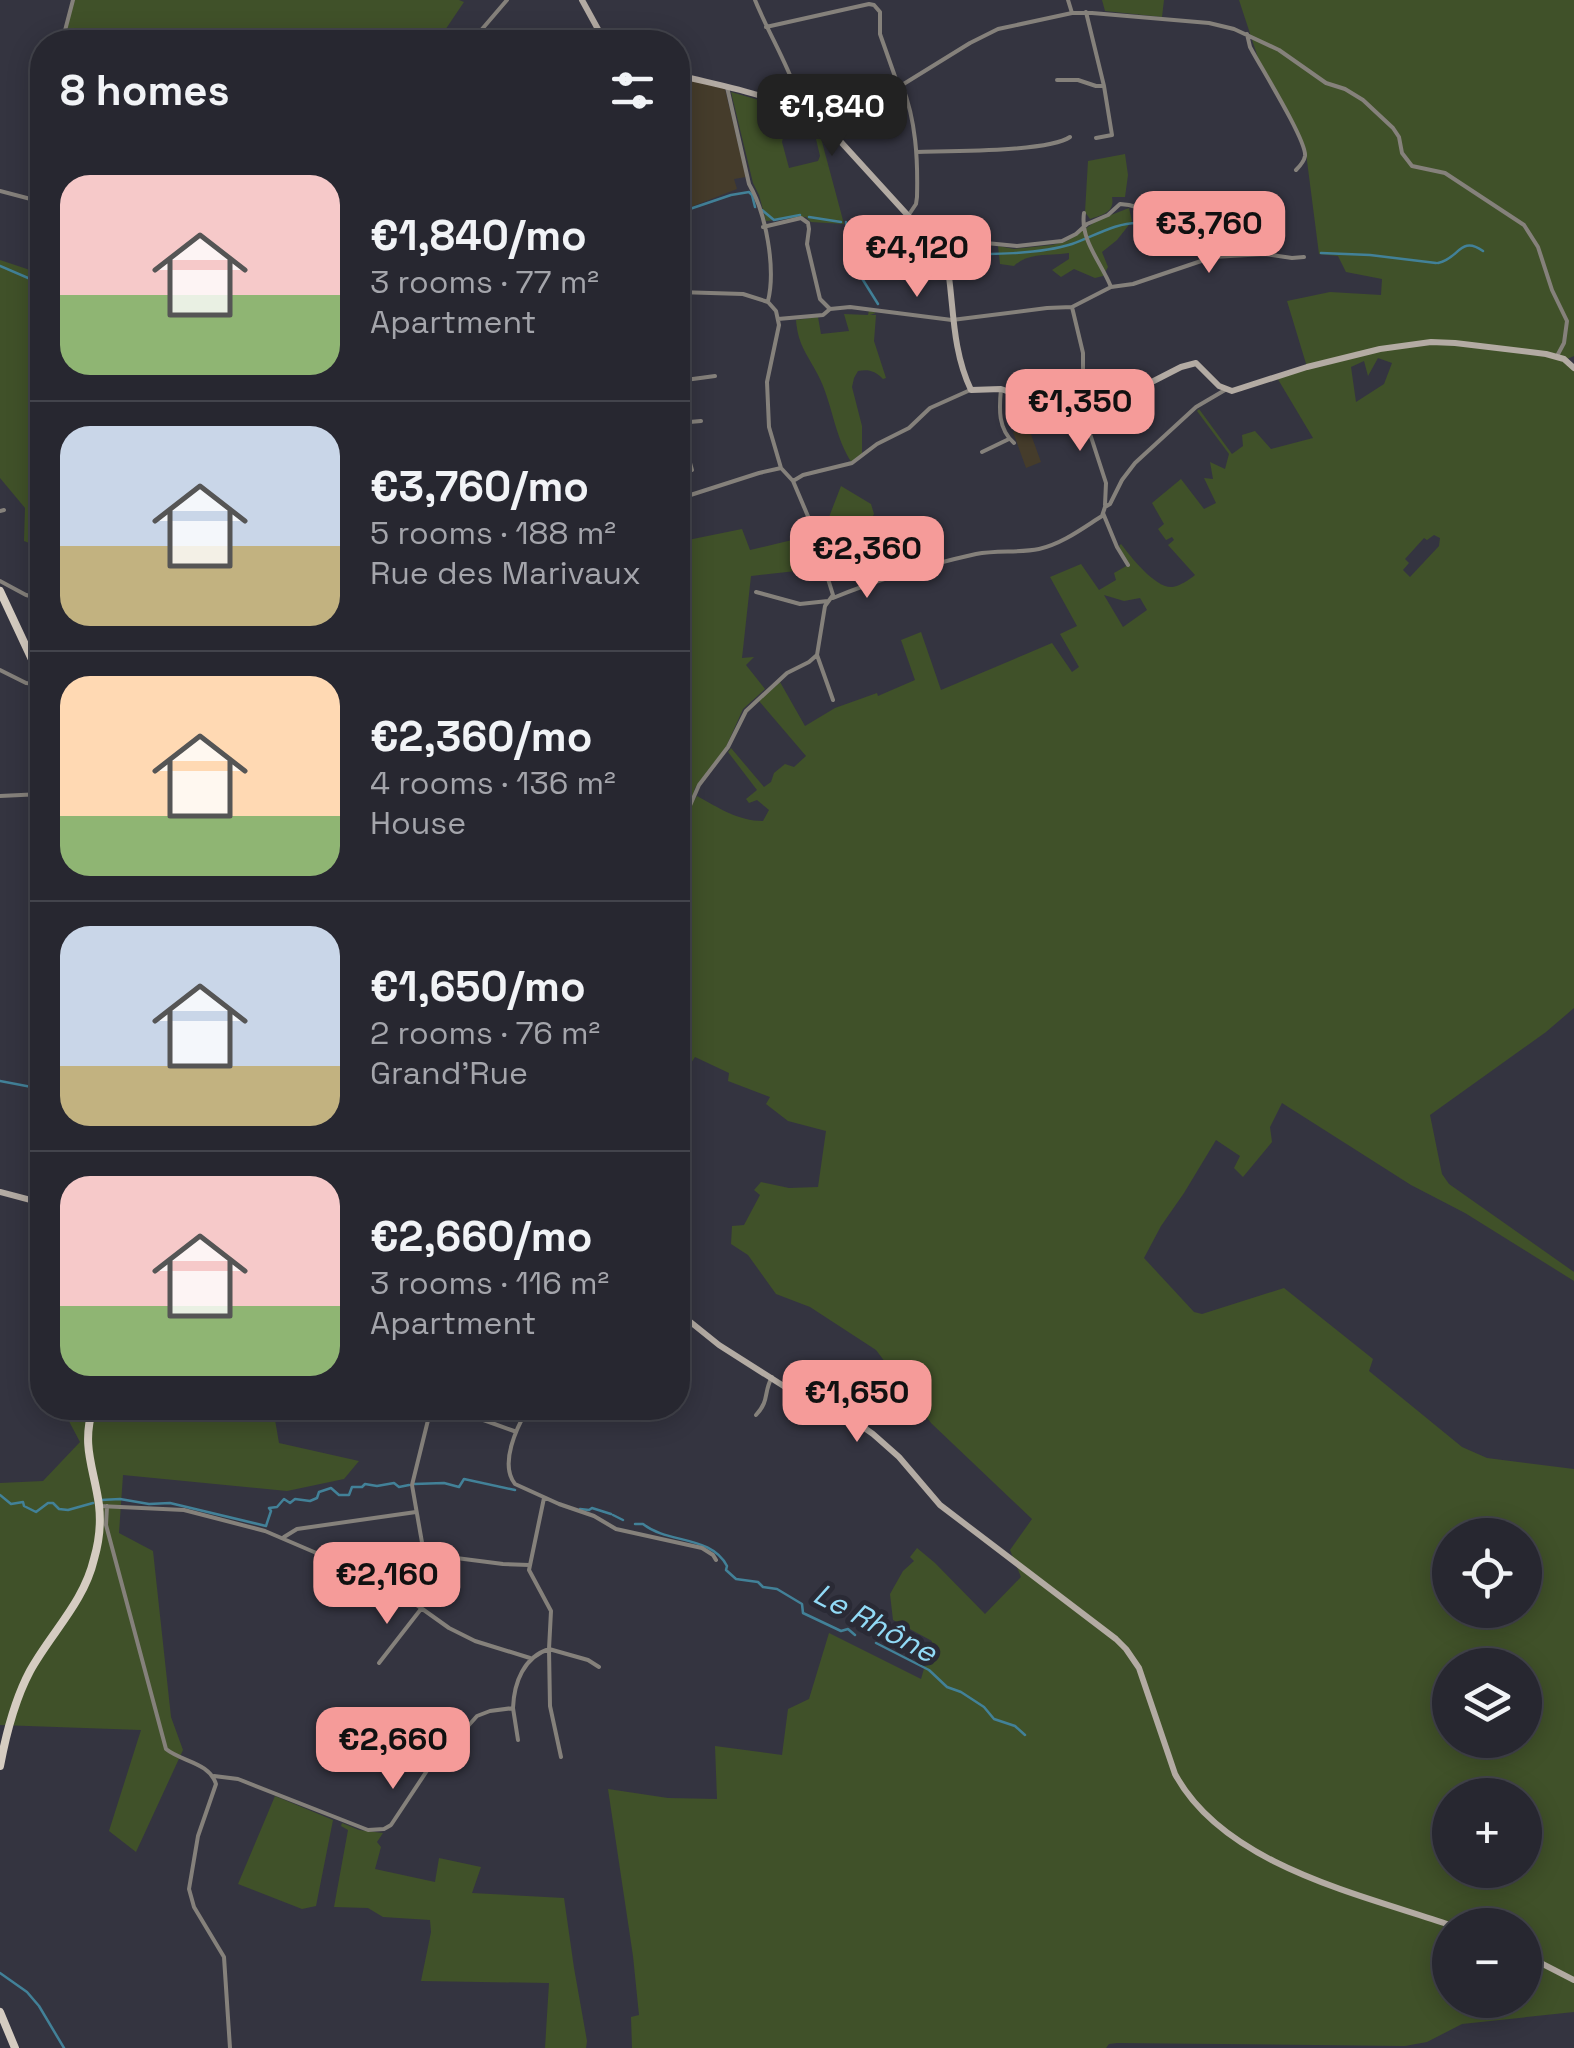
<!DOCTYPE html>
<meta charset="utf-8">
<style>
body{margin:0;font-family:"Space Grotesk",sans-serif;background:#2f2f38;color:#f1f3f6;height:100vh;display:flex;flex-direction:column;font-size:38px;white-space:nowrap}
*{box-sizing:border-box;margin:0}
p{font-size:32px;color:#a4a5ab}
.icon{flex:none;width:55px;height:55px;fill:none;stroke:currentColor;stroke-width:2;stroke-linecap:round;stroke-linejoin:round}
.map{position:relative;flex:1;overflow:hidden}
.details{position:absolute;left:30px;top:30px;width:660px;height:1390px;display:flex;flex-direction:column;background:#272730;border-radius:40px;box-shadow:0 5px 25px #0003,0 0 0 2px #43444c}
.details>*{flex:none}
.buttons{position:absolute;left:1432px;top:1518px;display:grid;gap:20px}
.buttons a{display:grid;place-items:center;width:110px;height:110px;border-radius:50%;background:#272730;box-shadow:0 5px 25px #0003,0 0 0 2px #43444c;font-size:50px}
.price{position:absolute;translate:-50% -85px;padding:0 22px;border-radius:20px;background:#f59b99;color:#111;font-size:32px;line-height:65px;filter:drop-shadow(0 2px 5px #0008)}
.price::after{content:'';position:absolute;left:50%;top:60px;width:30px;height:22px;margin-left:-15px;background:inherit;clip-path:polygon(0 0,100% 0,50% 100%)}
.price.active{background:#222;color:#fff}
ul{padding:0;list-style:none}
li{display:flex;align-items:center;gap:30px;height:250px;padding:0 30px}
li+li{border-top:2px solid #43444c}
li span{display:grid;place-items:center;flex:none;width:280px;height:200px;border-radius:30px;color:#555}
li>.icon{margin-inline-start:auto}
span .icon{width:120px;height:120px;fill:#fffc;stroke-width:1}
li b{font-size:42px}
h2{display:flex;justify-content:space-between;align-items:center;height:120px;padding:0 30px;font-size:42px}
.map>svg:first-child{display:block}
.education{fill:#453c2b}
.green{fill:#405129;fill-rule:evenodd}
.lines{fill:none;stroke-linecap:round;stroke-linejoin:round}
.stream{stroke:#428198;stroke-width:2.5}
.street{stroke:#85817b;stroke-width:4}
.secondary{stroke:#b3aba3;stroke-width:6}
.primary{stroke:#d5ccc1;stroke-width:8}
.labels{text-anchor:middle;stroke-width:10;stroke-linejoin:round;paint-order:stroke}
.water-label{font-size:30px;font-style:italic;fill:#91daf6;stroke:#2a2a35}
</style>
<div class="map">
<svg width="1574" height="2048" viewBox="0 0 1574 2048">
<rect width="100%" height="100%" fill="#343440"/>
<path class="education" d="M678 76 725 89 746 177 734 179 737 189 678 212Z
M1025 418 1041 462 1026 468 1013 432 1018 430 1016 421Z"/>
<path class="green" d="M73 0H459L464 2 437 42H62Z
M1102 0H1164L1162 17 1105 11Z
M1239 0H1574V356L1565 360 1574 368V1008L1546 1032 1430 1115 1442 1174 1449 1184 1574 1272V1281L1465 1213 1411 1185 1282 1103 1270 1127 1272 1142 1243 1177 1234 1168 1240 1156 1216 1140 1184 1193 1161 1226 1144 1258 1194 1312 1202 1314 1284 1288 1373 1359 1369 1371 1462 1447 1487 1458 1574 1469V2012L1462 2024 1427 2042 1405 2046 1117 2043 1109 2044 1106 2048H632L631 2017 639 2015 633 1956 608 1789 668 1798 717 1799 715 1746 782 1755 788 1709 809 1699 829 1633 921 1679 932 1641 893 1620 890 1594 903 1571 914 1561 910 1557 917 1548 935 1563 985 1614 1021 1577 1010 1550 1032 1519 931 1423 876 1350 810 1307 776 1294 748 1255 731 1244 732 1226 744 1225 760 1195 754 1190 761 1182 789 1188 818 1187 826 1131 788 1121 766 1104 770 1097 728 1081 729 1073 695 1057 691 1063 682 1062 678 1068V805L682 796H678V542L742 529 750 550 813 535 823 568 751 576 742 658 754 657 746 665 765 689 743 709 726 747 695 788 689 809 697 796C719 808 738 821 763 821L769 810 757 800 749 803 746 799 757 790 728 752 731 748 764 787 771 782 774 773 785 764 794 767 806 756 759 701 780 682 805 726 835 708 877 693 878 696 915 680 901 640 921 632 941 690 1052 643 1072 672 1079 667 1060 634 1077 626 1050 577 1081 564 1099 590 1116 580 1114 573 1128 565 1119 546 1121 544C1131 557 1155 588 1172 587 1180 586 1189 580 1195 575L1168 545 1174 540 1172 537 1166 540 1158 529 1164 524 1152 503 1181 479 1204 509 1216 503 1204 478 1213 479 1210 462 1225 469 1229 454 1197 411 1199 409 1232 454 1243 446 1242 435 1255 431 1271 449 1313 438 1276 376 1307 367 1287 301 1330 292 1381 295 1382 279 1346 272 1338 256 1319 254 1306 153 1300 137 1263 73ZM1378 358 1392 363 1384 384 1356 402 1351 367 1364 361 1368 376ZM1434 535 1440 538 1439 546 1410 577 1403 570 1409 563 1405 559 1424 538 1427 540ZM1104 595 1124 601 1140 598 1147 610 1123 627ZM1450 1535H1525V1610H1450ZM1450 1665H1525V1740H1450ZM1450 1795H1525V1870H1450ZM1450 1925H1525V2000H1450Z
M731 92 773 104 777 121H781L778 124 780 134H784L782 142 789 168 818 161 820 156 812 122 818 127 844 224 811 222 806 217 766 221 759 195 753 183Z
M1125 154 1128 175 1125 197H1112C1115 212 1103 215 1090 219L1085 212 1088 161Z
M1129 208 1132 221 1117 240 1102 252 1108 267 1103 276 1095 278 1074 269 1061 277 1052 270 1069 259V253C1050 256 1028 252 1014 266L1000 264 998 246 1014 249 1052 245 1067 241 1098 220Z
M0 260 42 274V548L24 541 25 508 0 478Z
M869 310 876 313 870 315H876L874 341 886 378 883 379C875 371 869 369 858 371L854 378 852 387 862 426V455L852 463C835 438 833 407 820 379 809 356 798 347 796 320L818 317 821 334 849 331 844 314 868 315Z
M841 486 871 504 874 514 853 555 819 543 816 532 829 517Z
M62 1408H273L279 1443 359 1461 344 1479 287 1491 123 1475 119 1533 153 1551 171 1717 183 1750 136 1852 109 1831 141 1730 0 1725V1483L43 1481 80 1442Z
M275 1796 333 1820 316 1906 302 1909 238 1884Z
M342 1823 359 1830 383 1833 377 1842 381 1847 375 1869 435 1882 439 1858 481 1867 472 1893 564 1898 574 1968 587 2041 586 2048H545L549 1983 421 1981 431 1932 430 1920 383 1917 368 1908 334 1907 348 1830 341 1826Z"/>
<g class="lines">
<path class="stream" d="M762 210 774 220 800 215
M678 213 731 195 749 192 752 195 755 207
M809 217 841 222
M846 222 848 256 878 304
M955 251C983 257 1044 253 1072 244 1093 237 1116 222 1139 223 1165 224 1189 237 1212 249
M1321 253 1370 255 1436 263
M1438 263C1459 259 1460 235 1483 251
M0 266 42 284
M0 1081 42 1089
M414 1484 444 1483 459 1487 464 1479 515 1490
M0 1495 11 1504 23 1502 24 1506 36 1512 48 1503H53L59 1509 68 1510 93 1503
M101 1500 120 1499 149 1504 170 1503 266 1526 271 1511 269 1508 277 1507 284 1499 290 1503 295 1499 310 1501 317 1498 319 1492 331 1488 339 1495H349L352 1487H362L365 1484 377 1486 394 1483 399 1487 409 1485
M580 1509 589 1510 592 1508 611 1514
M613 1515 623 1520
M635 1524H643C668 1544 711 1535 727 1566L726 1570 736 1579 758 1582 763 1587 777 1589 802 1604 803 1613 841 1631 848 1629 855 1635
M876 1643 929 1670 947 1687 961 1692 984 1707 994 1719 1015 1726 1025 1735
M0 1973 27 1992 39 2006 64 2048"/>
<path class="street" d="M755 0C768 32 786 61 797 93
M1068 0 1072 13
M1086 12 1104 86 1112 135 1096 138
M766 27 869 4 874 5 880 12V34L898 85
M482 33 494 42
M1247 34 1250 47C1260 66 1307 141 1305 156 1304 162 1300 166 1296 170
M62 42 73 0
M471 42 507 0
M1057 80H1078L1096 86H1104
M902 85C916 121 918 159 917 197L916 204 908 216
M727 87 749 184C766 213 776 268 768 301
M782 102V99L805 92 902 85 970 43 998 29 1072 13H1092L1209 23 1234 29 1279 50 1326 83 1345 89 1363 100 1393 128 1399 137 1402 153 1412 166 1445 173 1524 225 1538 247 1552 290 1567 321 1564 343 1557 356
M917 152C948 151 1049 152 1070 137
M0 191 42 202
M763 227 801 218 808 223 809 229 807 244 820 299 830 309
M944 246 986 243 1017 246 1062 241 1076 234 1087 224 1108 215 1120 204 1129 205 1168 216
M1111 287 1133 284 1213 257 1265 254 1292 258 1304 257
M678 292 743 294 768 302
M1072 307 1083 353V396
M778 319 823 315 830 309 850 307 952 320 1047 308 1072 307 1111 287C1101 262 1080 240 1084 213
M678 381 715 376
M1001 389C999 409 998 429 1014 443
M1079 400 1106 483 1105 505
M678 420 692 470
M678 423 701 421
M982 452 1009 439
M678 471 680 470
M793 481 803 475 852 463 877 444 909 428 930 408 968 391
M678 499 759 473 781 468
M0 511 4 510
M1103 513 1117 547 1128 565
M0 581 26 595 42 599
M756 592 800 604 828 601
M833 598C879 579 927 565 976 554 997 550 1019 553 1039 549 1062 544 1083 528 1102 516L1105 507 1110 504 1122 480 1135 463 1196 407 1225 390
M817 655 833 700
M0 670 26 683 36 684
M0 796 42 794
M678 833 699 785 728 747 746 711 787 673 809 662 817 655 825 606 833 595 810 521 793 481 781 468 769 427 767 382 779 325 776 311 768 302
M436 1408 478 1418 514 1431
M528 1408C517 1427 499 1464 515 1484L559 1504 594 1516 616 1529 702 1548 713 1555 716 1560
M756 1415C770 1400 763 1393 772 1377
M478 1418 480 1408
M99 1506 184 1510 265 1531 356 1570 414 1603 449 1628 475 1641 530 1658
M107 1506 106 1525 166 1749C182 1762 209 1762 216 1784L198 1836 189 1889 194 1907 224 1957 230 2048
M284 1537 297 1529 416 1512
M425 1554 503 1564 529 1565
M414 1603 424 1554 412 1485 431 1408
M379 1663 421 1609
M513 1708 518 1740
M561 1757 550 1706 549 1649 588 1660 599 1667
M214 1776 238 1779 368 1830 384 1829 391 1825 442 1748 460 1735 477 1716 490 1711 513 1708C514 1682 524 1657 549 1649L551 1611 529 1570 544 1498"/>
<path class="secondary" d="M582 0 605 42
M678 75C729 88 787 96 830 130L913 221 944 246C955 294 949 344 971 390L1001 389 1042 403H1065L1079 400 1090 393 1140 388 1181 367 1196 363 1219 386 1232 391 1307 367 1380 349 1431 342 1455 343 1546 354 1564 359 1574 368
M0 1192 42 1203
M678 1312 719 1345 793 1392 843 1413 873 1434 899 1457 940 1505 1116 1639 1126 1649 1139 1668 1175 1774C1224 1865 1359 1894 1450 1925
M1525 1955 1574 1980"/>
<path class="primary" d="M0 591 36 668 42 675
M36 668V684L42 692
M0 1766C6 1734 14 1701 30 1671 51 1633 84 1602 94 1559 99 1542 101 1522 99 1505 94 1468 81 1446 93 1408
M0 2012 15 2048"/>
</g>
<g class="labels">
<g class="water-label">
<text transform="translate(875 1623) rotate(28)" y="10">Le Rhône</text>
</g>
</g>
</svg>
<div class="buttons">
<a><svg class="icon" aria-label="locate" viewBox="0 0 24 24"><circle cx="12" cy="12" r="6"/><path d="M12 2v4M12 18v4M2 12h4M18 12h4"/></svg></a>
<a><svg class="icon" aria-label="layers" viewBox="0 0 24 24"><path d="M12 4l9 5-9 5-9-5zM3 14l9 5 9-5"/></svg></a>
<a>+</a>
<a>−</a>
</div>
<b class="price active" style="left:832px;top:159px">€1,840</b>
<b class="price" style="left:1209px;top:276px">€3,760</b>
<b class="price" style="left:917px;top:300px">€4,120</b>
<b class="price" style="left:1080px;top:454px">€1,350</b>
<b class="price" style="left:867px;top:601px">€2,360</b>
<b class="price" style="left:857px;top:1445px">€1,650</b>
<b class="price" style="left:387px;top:1627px">€2,160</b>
<b class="price" style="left:393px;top:1792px">€2,660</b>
<section class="details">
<h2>8 homes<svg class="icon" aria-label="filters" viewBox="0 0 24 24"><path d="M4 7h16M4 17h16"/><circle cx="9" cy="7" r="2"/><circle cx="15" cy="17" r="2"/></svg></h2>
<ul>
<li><span style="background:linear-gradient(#f6c9c9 60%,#8fb573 0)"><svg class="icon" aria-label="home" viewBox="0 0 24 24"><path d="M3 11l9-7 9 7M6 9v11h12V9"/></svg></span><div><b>€1,840/mo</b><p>3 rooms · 77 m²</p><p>Apartment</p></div></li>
<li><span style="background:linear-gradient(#c9d6e8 60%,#c2b280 0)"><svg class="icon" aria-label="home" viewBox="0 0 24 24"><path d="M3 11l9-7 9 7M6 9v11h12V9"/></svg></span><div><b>€3,760/mo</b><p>5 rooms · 188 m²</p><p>Rue des Marivaux</p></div></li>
<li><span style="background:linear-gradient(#ffd9b3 70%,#8fb573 0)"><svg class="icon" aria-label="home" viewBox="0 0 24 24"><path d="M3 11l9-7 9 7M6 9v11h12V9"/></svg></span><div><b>€2,360/mo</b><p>4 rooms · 136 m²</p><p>House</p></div></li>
<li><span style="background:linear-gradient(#c9d6e8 70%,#c2b280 0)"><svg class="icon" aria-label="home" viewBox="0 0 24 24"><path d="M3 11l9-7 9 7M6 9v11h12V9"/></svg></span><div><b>€1,650/mo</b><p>2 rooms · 76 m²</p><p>Grand'Rue</p></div></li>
<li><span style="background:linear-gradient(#f6c9c9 65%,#8fb573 0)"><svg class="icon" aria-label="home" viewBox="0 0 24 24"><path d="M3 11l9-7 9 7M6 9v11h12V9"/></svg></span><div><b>€2,660/mo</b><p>3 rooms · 116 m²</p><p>Apartment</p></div></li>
</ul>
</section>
</div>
